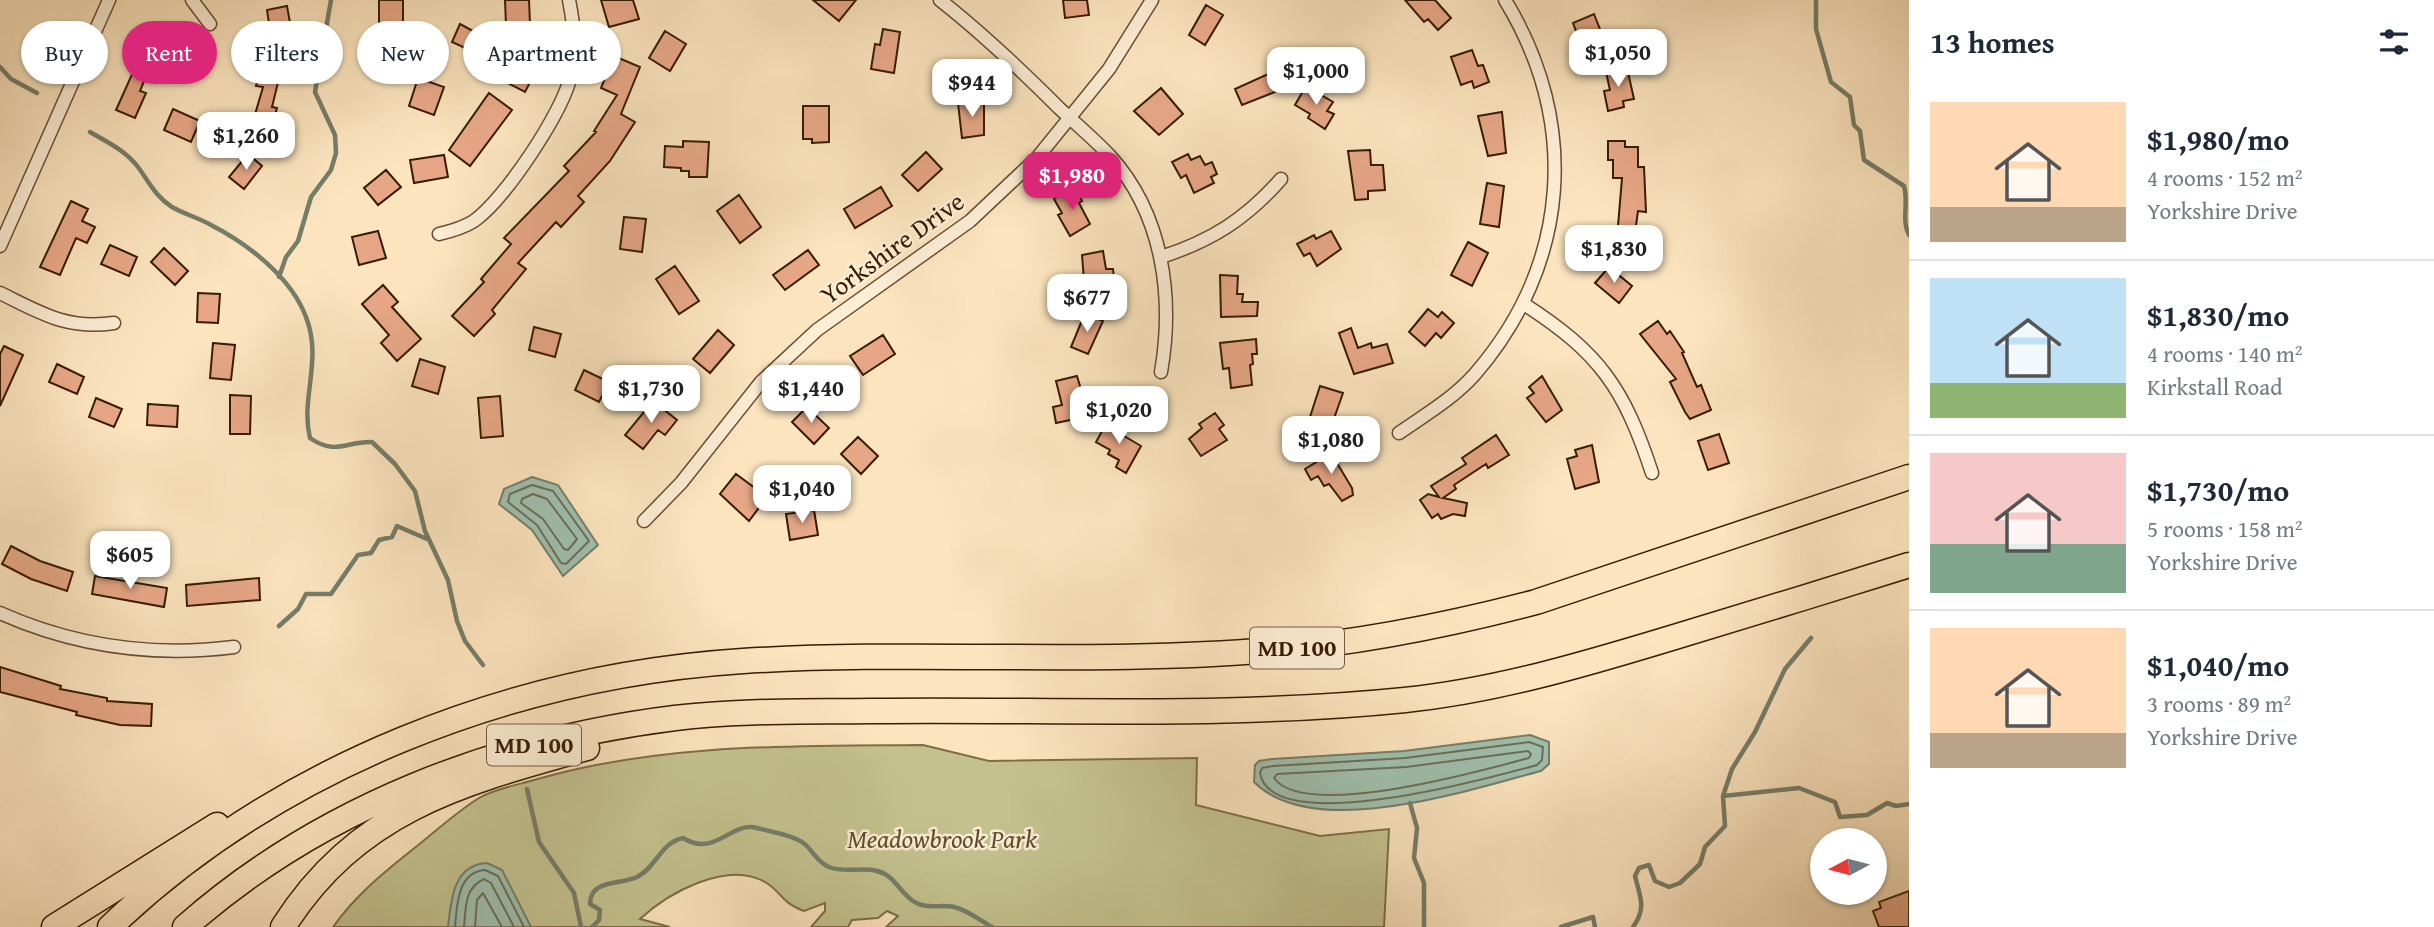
<!DOCTYPE html>
<meta charset="utf-8">
<style>
body{margin:0;font-family:"Gentium Book Plus",serif;background:#f6f6f7;color:#1f2937;height:100vh;display:flex;flex-direction:column;font-size:26px;white-space:nowrap}
*{box-sizing:border-box;margin:0}
p{font-size:23px;color:#747a83}
.icon{flex:none;width:38px;height:38px;fill:none;stroke:currentColor;stroke-width:2;stroke-linecap:round;stroke-linejoin:round}
.map{position:relative;flex:1;overflow:hidden}
.panel{display:flex;flex-direction:column;background:#fff;width:525px}
.panel>*{flex:none}
.guide{position:absolute;left:21px;top:21px;width:665px;height:63px;display:flex;gap:14px}
.needle{width:46px;rotate:263deg}
.fabs{position:absolute;left:1810px;top:828px;display:grid;gap:14px}
.fabs a{display:grid;place-items:center;width:77px;height:77px;border-radius:50%;background:#fff;box-shadow:0 2px 5px #0004;font-size:35px}
.price{position:absolute;translate:-50% -60px;padding:0 16px;border-radius:14px;background:#fff;color:#222;font-size:23px;line-height:46px;filter:drop-shadow(0 2px 4px #0008)}
.price::after{content:'';position:absolute;left:50%;top:42px;width:21px;height:16px;margin-left:-10px;background:inherit;clip-path:polygon(0 0,100% 0,50% 100%)}
.price.on{background:#db2777;color:#fff}
ul{padding:0;list-style:none}
li{display:flex;align-items:center;gap:21px;height:175px;padding:0 21px}
li+li{border-top:2px solid #e0e1e3}
li span{display:grid;place-items:center;flex:none;width:196px;height:140px;border-radius:0px;color:#555}
li>.icon{margin-inline-start:auto}
span .icon{width:84px;height:84px;fill:#fffc;stroke-width:1}
li b{font-size:30px}
h2{display:flex;justify-content:space-between;align-items:center;height:84px;padding:0 21px;font-size:30px}
.chip{padding:0 24px;border-radius:32px;background:#fff;box-shadow:0 2px 5px #0004;font-size:24px;line-height:63px}
.chip.on{background:#db2777;color:#fff}
main{display:flex;flex:1;min-height:0}
.map>svg:first-child{display:block}
.green{fill:#c3c28e;stroke:#7d6e48;stroke-width:2}
.water{fill:#9fbfad;stroke:#757d69;stroke-width:2}
.lines{fill:none;stroke-linecap:round;stroke-linejoin:round}
.shore{stroke:#6b6d58;stroke-width:2}
.stream{stroke:#757d69;stroke-width:4.5}
.building{fill:#e7a786;stroke:#371b03;stroke-width:2}
.minor-casing{stroke:#684d32;stroke-width:15}
.motorway-casing{stroke:#371b03;stroke-width:27}
.minor{stroke:#fcedd5;stroke-width:12}
.motorway{stroke:#fbe4be;stroke-width:24}
.labels{text-anchor:middle;stroke-width:5;stroke-linejoin:round;paint-order:stroke}
.shield{fill:#fcedd5;stroke:#725a42;stroke-width:2}
.shield-label{font-size:24px;font-weight:bold;fill:#371b03}
.street-label{font-size:26px;fill:#371b03;stroke:#fcedd5}
.park-label{font-size:26px;font-style:italic;fill:#614d2d;stroke:#fcedd5}
</style>
<main>
<div class="map">
<svg width="1909" height="927" viewBox="0 0 1909 927">
<rect width="100%" height="100%" fill="#fbe4be"/>
<filter id="stains"><feTurbulence type="fractalNoise" baseFrequency=".00286" numOctaves="4"/><feColorMatrix values="0 0 0 0 .2 0 0 0 0 .09 0 0 0 0 .02 0 0 0 .5 -.17"/></filter>
<radialGradient id="worn" r=".72"><stop offset=".6" stop-color="#630" stop-opacity="0"/><stop offset="1" stop-color="#630" stop-opacity=".3"/></radialGradient>
<path class="green" d="M923 745 989 761 1197 758 1196 805 1320 836 1389 829 1384 927H886L898 916 887 911 878 918 852 920 848 927H811L825 911V903L804 911C780 902 782 892 765 882 727 860 668 893 640 919L670 927H333C355 896 383 873 412 850 434 833 456 812 479 798 494 789 517 785 534 780 661 743 793 746 923 745Z"/>
<path class="water" d="M532 477 558 485 598 545 563 576 532 530 499 504 504 489Z
M1530 735 1549 742V764L1541 771C1468 790 1314 842 1254 782L1255 765 1259 761 1272 759 1404 751Z
M487 863 502 870 531 927H448C451 900 453 865 487 863Z"/>
<g class="lines">
<path class="shore" d="M532 485 553 491 589 541 566 564 561 563 537 525 508 502 510 494Z
M533 494 547 499 577 539 568 550 564 549 543 519 521 503 522 499Z
M1529 742 1543 747 1542 760 1537 765C1496 776 1272 840 1260 773L1262 768 1273 766 1405 758Z
M1528 751 1531 754 1529 758C1484 770 1305 821 1274 778L1277 774 1406 767Z
M455 927C457 906 457 872 485 870L498 876 524 927
M464 927C466 908 464 888 484 879L491 883 514 927
M475 927 477 900 483 893 502 927"/>
<path class="stream" d="M1816 0V29L1831 82 1850 97 1854 125 1860 131 1864 160 1904 186C1909 203 1901 220 1909 235
M0 67 11 79 37 93
M90 132C107 142 125 150 138 167 149 182 155 196 172 207 184 214 199 218 211 225 248 244 291 277 306 317 323 361 300 398 310 438 336 456 346 441 372 442L395 464 415 491 425 531 448 580 457 621 465 641 483 665
M279 277 286 257 298 241 311 197 331 170 336 153 335 135 315 92 331 0
M279 626 298 609 306 594H331L358 555 371 553 379 540 392 537 397 526 427 539
M527 789 539 842 574 893 581 927
M1723 796 1799 788 1835 802 1840 817 1867 815 1887 803 1896 806 1909 804
M1410 803 1417 828 1414 858 1424 883V927
M592 927 599 920 600 910 590 904C590 879 620 885 637 877 657 867 660 843 683 838 716 858 730 821 757 828 771 832 790 834 802 842 813 849 815 861 829 867 844 873 861 867 877 871 894 875 899 891 913 901 926 910 940 904 954 907 967 910 980 920 992 927
M1561 927 1593 917 1595 927
M1633 927C1647 908 1640 897 1635 876L1639 868 1649 865 1655 881 1669 887 1680 883 1700 864 1705 847 1725 826 1723 796 1732 769 1755 732 1785 669 1811 638"/>
</g>
<path class="building" d="M379 0H403V26L379 25Z
M505 0H529L530 24 506 25Z
M601 0H633L639 19 609 27Z
M813 0H856L839 21Z
M1063 0H1087L1089 15 1065 18Z
M1405 0H1435L1451 18 1438 30 1428 19 1424 22Z
M1206 5 1223 15 1205 45 1189 35Z
M287 6 292 34 271 37 267 10Z
M1594 14 1603 37 1598 39 1603 53 1587 60 1573 23Z
M460 24 486 38 478 54 452 42Z
M883 29 900 32 894 73 871 69 875 44 880 45Z
M665 31 686 44 670 71 649 58Z
M141 42 158 48 140 91 146 93 135 118 116 110 134 70 130 68Z
M387 42 406 62 387 80 368 61Z
M1472 50 1478 66 1483 65 1489 82 1474 88 1472 81 1461 85 1451 57Z
M511 51 539 65 525 92 498 78Z
M265 54 284 58 272 107 277 108 268 140 249 135 263 87 256 86Z
M614 56 640 67 621 114 635 122 610 161 578 196 584 202 561 227 556 222 518 263 526 269 492 310 495 314 474 336 452 316 484 282 481 279 511 244 504 238 569 171 564 166 596 132 594 131 617 95 601 88Z
M1627 68 1634 99 1623 101 1624 107 1608 111 1604 91 1610 90 1606 72Z
M1268 74 1275 92 1242 105 1235 89Z
M418 78 444 87 434 115 409 106Z
M1306 86 1333 102 1327 111 1334 114 1325 129 1308 118 1310 114 1295 105Z
M1161 88 1183 114 1159 135 1134 111Z
M489 93 512 110 470 166 449 150Z
M984 100V135L962 138 958 103Z
M803 106H829V142L812 143V139H803Z
M173 109 200 121 191 142 164 130Z
M1502 112 1506 153 1488 156 1478 116Z
M683 141 709 142 707 177H689V171H681V168L664 167 665 146 683 147Z
M1608 141H1625V147H1638V167H1644L1646 212 1638 211 1634 240 1617 238 1622 178H1613V160H1608Z
M1370 150 1371 165H1383L1385 190 1368 191V199L1355 200 1348 151Z
M926 152 942 169 918 191 902 175Z
M248 154 262 166 244 189 229 177Z
M1188 154 1191 160 1200 156 1205 165 1212 162 1217 174 1211 177 1214 183 1194 193 1186 175 1181 178 1172 162Z
M444 155 448 177 414 183 410 160Z
M386 170 401 187 378 205 364 188Z
M1487 183 1504 186 1499 227 1480 224Z
M881 187 892 206 855 228 844 209Z
M1075 187 1082 201 1079 203 1090 224 1070 236 1058 215 1062 213 1054 199Z
M739 195 761 227 740 243 717 211Z
M71 201 88 209 82 221 95 227 87 243 76 238 60 275 40 267Z
M624 217 646 219 642 252 620 249Z
M378 231 386 258 359 265 352 237Z
M1331 231 1341 249 1317 266 1310 253 1304 256 1297 244 1314 235 1316 239Z
M1468 242 1488 253 1472 286 1451 275Z
M110 245 137 257 129 276 101 264Z
M164 248 188 271 175 285 151 262Z
M808 250 819 265 785 290 773 275Z
M1103 251 1106 269H1113L1115 288 1085 292 1082 255Z
M675 266 699 301 679 314 656 279Z
M1609 267 1632 286 1619 303 1595 283Z
M1220 275 1238 276 1237 294H1243L1242 302H1258L1257 316 1221 317Z
M383 285 398 302 392 307 421 339 397 361 381 343 389 335 362 304Z
M198 293 220 294 218 323 197 322Z
M1428 309 1438 317 1442 312 1454 323 1441 338 1436 333 1425 346 1409 332Z
M1085 313 1103 321 1088 354 1071 347Z
M1658 321 1667 334 1670 331 1684 352 1682 353 1697 387 1701 385 1711 410 1690 419 1685 412 1670 382 1676 379 1640 334Z
M534 327 561 334 555 357 529 350Z
M1351 328 1358 348 1371 343 1372 348 1387 344 1393 363 1354 374 1339 333Z
M718 330 734 345 710 373 693 359Z
M883 335 895 354 863 375 850 356Z
M1256 339 1257 354H1252L1253 364 1250 365 1252 385 1231 388 1229 368 1223 369 1220 343Z
M213 343 235 345 231 380 210 378Z
M4 346 23 355 0 406V354Z
M420 359 445 367 438 394 412 386Z
M57 364 84 377 77 394 49 382Z
M584 370 609 382 599 402 575 390Z
M1077 376 1089 416 1056 423 1053 407 1062 405 1056 381Z
M1542 376 1562 410 1546 422 1527 398 1534 393 1529 387Z
M1320 386 1343 393 1331 427 1309 420Z
M230 395 251 396 250 434H230Z
M500 396 503 436 481 438 478 398Z
M96 398 122 409 114 427 89 417Z
M653 401 677 420 665 435 658 430 643 449 625 435Z
M148 404 178 406 177 427 147 425Z
M807 407 829 428 814 444 792 422Z
M1215 413 1224 425 1219 429 1227 440 1201 456 1189 439 1202 428 1199 424Z
M1108 420 1122 428 1119 433 1141 446 1126 473 1116 467 1119 460 1108 454 1110 450 1096 442Z
M1719 434 1729 463 1708 470 1698 441Z
M1496 435 1509 455 1488 468 1486 464 1454 485 1456 489 1443 498 1467 503 1465 516 1453 514 1441 519 1438 514 1432 518 1420 500 1428 494 1439 497 1431 486 1466 464 1462 458Z
M858 437 878 456 861 474 841 454Z
M1592 445 1599 482 1575 489 1567 459 1577 456 1575 450Z
M1331 453 1352 488 1353 495 1342 501 1329 484 1324 486 1318 476 1311 480 1305 469Z
M736 474 767 497 749 521 720 494Z
M814 510 818 535 790 540 786 514Z
M11 546 40 561 73 572 67 591 31 579 2 564Z
M95 576 167 588 164 607 92 594Z
M259 578 260 600 187 606 186 585Z
M0 667 61 686 60 689 107 698V701L152 704 151 726 120 725 76 715 77 712 0 692Z
M1909 891V927H1879L1873 911 1881 908 1879 902Z"/>
<g class="lines">
<g class="minor-casing">
<path id="minor" d="M192 0 210 24
M940 0C982 33 1021 70 1059 108 1076 124 1094 139 1110 156 1163 214 1174 297 1161 372
M439 234C452 231 463 228 474 221 505 199 563 112 571 75 577 50 574 25 569 0
M0 246 109 0
M1161 257C1211 241 1246 219 1281 179
M0 293C41 313 67 330 114 323
M1524 304C1600 353 1624 388 1652 473
M1399 433C1425 415 1454 398 1475 374 1570 264 1580 123 1505 0
M644 521 681 483 761 382 817 330 970 221 1037 158 1109 69 1152 0
M0 613C74 646 154 657 234 647"/>
</g>
<g class="motorway-casing">
<path id="motorway" d="M54 927 217 825
M110 927C279 766 511 676 743 661 918 650 1095 665 1270 650 1360 643 1448 625 1536 602L1909 477
M185 927C321 807 497 740 675 718 741 710 807 712 873 711 1050 709 1229 718 1405 700 1494 691 1582 665 1668 639 1748 615 1829 590 1909 565
M283 927C357 810 461 783 587 748"/>
</g>
<use href="#minor" class="minor"/>
<use href="#motorway" class="motorway"/>
</g>
<g class="labels">
<g class="shield">
<rect x="1250" y="627.5" width="94" height="41" rx="5"/>
<rect x="487" y="724.5" width="94" height="41" rx="5"/>
</g>
<g class="shield-label">
<text x="1297" y="656">MD 100</text>
<text x="534" y="753">MD 100</text>
</g>
<g class="street-label">
<text transform="translate(892 248) rotate(-36)" y="9">Yorkshire Drive</text>
</g>
<g class="park-label">
<text x="942" y="848">Meadowbrook Park</text>
</g>
</g>
<rect width="100%" height="100%" filter="url(#stains)"/>
<rect width="100%" height="100%" fill="url(#worn)"/>
</svg>
<div class="fabs">
<a><svg class="needle" viewBox="-14 -14 28 28"><path d="M0-13l5 13h-10z" fill="#e53935"/><path d="M0 13l5-13h-10z" fill="#747a83"/></svg></a>
</div>
<b class="price" style="left:1618px;top:89px">$1,050</b>
<b class="price" style="left:1316px;top:107px">$1,000</b>
<b class="price" style="left:972px;top:119px">$944</b>
<b class="price" style="left:246px;top:172px">$1,260</b>
<b class="price on" style="left:1072px;top:212px">$1,980</b>
<b class="price" style="left:1614px;top:285px">$1,830</b>
<b class="price" style="left:1087px;top:334px">$677</b>
<b class="price" style="left:651px;top:425px">$1,730</b>
<b class="price" style="left:811px;top:425px">$1,440</b>
<b class="price" style="left:1119px;top:446px">$1,020</b>
<b class="price" style="left:1331px;top:476px">$1,080</b>
<b class="price" style="left:802px;top:525px">$1,040</b>
<b class="price" style="left:130px;top:591px">$605</b>
<div class="guide">
<a class="chip">Buy</a>
<a class="chip on">Rent</a>
<a class="chip">Filters</a>
<a class="chip">New</a>
<a class="chip">Apartment</a>
</div>
</div>
<section class="panel">
<h2>13 homes<svg class="icon" aria-label="filters" viewBox="0 0 24 24"><path d="M4 7h16M4 17h16"/><circle cx="9" cy="7" r="2"/><circle cx="15" cy="17" r="2"/></svg></h2>
<ul>
<li><span style="background:linear-gradient(#ffd9b3 75%,#b9a48a 0)"><svg class="icon" aria-label="home" viewBox="0 0 24 24"><path d="M3 11l9-7 9 7M6 9v11h12V9"/></svg></span><div><b>$1,980/mo</b><p>4 rooms · 152 m²</p><p>Yorkshire Drive</p></div></li>
<li><span style="background:linear-gradient(#bfe0f5 75%,#8fb573 0)"><svg class="icon" aria-label="home" viewBox="0 0 24 24"><path d="M3 11l9-7 9 7M6 9v11h12V9"/></svg></span><div><b>$1,830/mo</b><p>4 rooms · 140 m²</p><p>Kirkstall Road</p></div></li>
<li><span style="background:linear-gradient(#f6c9c9 65%,#7fa58c 0)"><svg class="icon" aria-label="home" viewBox="0 0 24 24"><path d="M3 11l9-7 9 7M6 9v11h12V9"/></svg></span><div><b>$1,730/mo</b><p>5 rooms · 158 m²</p><p>Yorkshire Drive</p></div></li>
<li><span style="background:linear-gradient(#ffd9b3 75%,#b9a48a 0)"><svg class="icon" aria-label="home" viewBox="0 0 24 24"><path d="M3 11l9-7 9 7M6 9v11h12V9"/></svg></span><div><b>$1,040/mo</b><p>3 rooms · 89 m²</p><p>Yorkshire Drive</p></div></li>
</ul>
</section>
</main>
